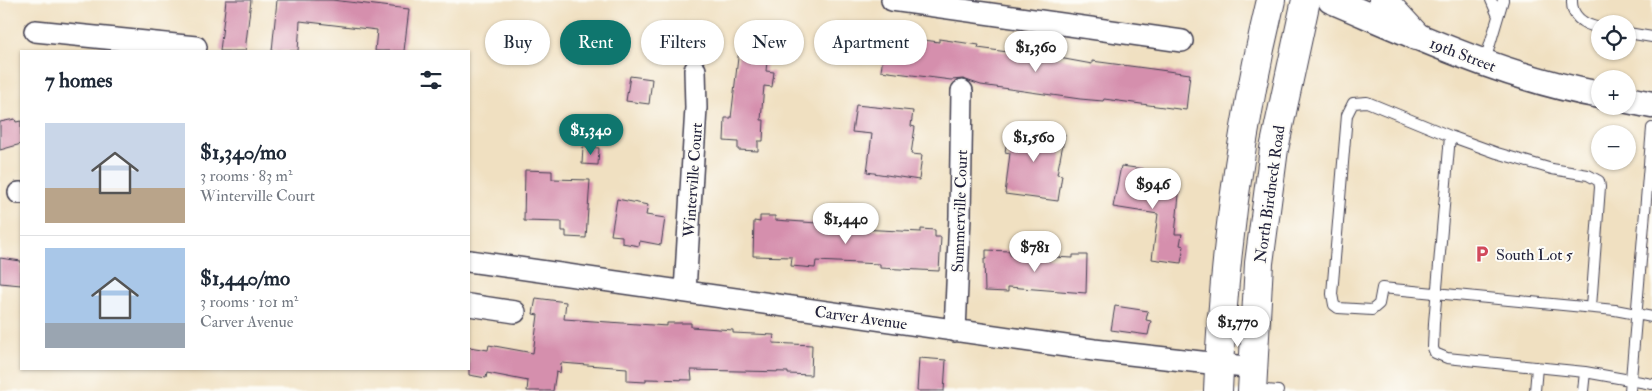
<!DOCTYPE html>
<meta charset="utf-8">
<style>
body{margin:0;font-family:"IM FELL Double Pica",serif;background:#f6f6f7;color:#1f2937;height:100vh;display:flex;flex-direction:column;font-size:19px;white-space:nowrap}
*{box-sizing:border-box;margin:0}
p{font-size:16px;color:#747a83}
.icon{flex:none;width:28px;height:28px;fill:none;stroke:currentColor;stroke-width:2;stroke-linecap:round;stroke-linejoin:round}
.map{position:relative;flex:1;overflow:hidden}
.sheet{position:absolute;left:20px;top:50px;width:450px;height:320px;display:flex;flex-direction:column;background:#fff;border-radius:0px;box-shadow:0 1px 4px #0004}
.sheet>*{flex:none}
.banner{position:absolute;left:485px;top:20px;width:475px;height:45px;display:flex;gap:10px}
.buttons{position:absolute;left:1591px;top:15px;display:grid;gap:10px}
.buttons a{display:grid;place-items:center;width:45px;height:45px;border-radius:50%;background:#fff;box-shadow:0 1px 4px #0004;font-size:25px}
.price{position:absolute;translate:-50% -42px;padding:0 11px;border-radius:18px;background:#fff;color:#222;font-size:16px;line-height:32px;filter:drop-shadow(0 1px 2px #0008)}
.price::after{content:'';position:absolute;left:50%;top:30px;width:15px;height:11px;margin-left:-8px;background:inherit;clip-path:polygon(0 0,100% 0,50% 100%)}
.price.current{background:#0f766e;color:#fff}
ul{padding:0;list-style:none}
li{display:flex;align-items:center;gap:15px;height:125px;padding:0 25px}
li+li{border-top:1px solid #e0e1e3}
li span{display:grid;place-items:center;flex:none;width:140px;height:100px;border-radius:0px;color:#555}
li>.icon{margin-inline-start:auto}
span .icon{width:60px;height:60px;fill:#fffc;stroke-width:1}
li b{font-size:21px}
h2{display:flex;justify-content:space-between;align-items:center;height:60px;padding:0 25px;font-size:21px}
.chip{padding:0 18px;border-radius:22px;background:#fff;box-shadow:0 1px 4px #0004;font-size:18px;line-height:45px}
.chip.current{background:#0f766e;color:#fff}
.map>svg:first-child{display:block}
.building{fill:#d58fad}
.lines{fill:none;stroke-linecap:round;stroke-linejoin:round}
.service-casing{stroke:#413e4f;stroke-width:12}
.minor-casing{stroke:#413e4f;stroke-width:24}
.tertiary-casing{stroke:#413e4f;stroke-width:29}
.secondary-casing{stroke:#413e4f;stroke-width:30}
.service{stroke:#fff;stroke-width:10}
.minor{stroke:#fff;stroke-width:21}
.tertiary{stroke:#fff;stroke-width:26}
.secondary{stroke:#fff;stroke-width:28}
.labels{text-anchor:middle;stroke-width:4;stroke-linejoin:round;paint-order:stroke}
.street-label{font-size:16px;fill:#22223b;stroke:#fdfcf7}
.poi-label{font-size:16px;fill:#22223b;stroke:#fdfcf7;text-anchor:start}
</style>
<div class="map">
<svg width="1652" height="391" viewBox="0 0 1652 391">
<rect width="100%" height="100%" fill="#fdfcf7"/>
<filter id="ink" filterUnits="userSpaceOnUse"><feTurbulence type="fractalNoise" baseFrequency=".02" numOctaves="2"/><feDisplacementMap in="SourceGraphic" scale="10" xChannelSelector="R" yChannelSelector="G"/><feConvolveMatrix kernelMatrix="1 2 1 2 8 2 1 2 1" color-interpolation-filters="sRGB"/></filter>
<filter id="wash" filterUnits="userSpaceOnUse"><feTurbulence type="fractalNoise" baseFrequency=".0096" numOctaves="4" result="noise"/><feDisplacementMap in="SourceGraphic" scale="20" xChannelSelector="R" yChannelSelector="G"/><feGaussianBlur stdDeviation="1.12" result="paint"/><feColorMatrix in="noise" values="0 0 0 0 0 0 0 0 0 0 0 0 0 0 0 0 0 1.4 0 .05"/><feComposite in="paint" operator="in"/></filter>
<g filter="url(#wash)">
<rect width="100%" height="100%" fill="#f0e0c1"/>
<g id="blocks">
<path class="building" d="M226 0H251L245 51H220Z
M277 0H332L409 9 404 51H375L377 30 300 21 298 51H272Z
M893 36 939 42V39L979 45 978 48 1015 53V50L1092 64V61L1190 74 1186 110 1104 99 1103 101 1080 99 981 85 963 79 951 80 881 71 886 37Z
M739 49 768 52 766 71 774 72 772 87 764 86 761 120H764L763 141H758V151L738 150V142L724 141 725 118H731Z
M630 76 652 79 649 104 626 101Z
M856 105 913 111 911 126 915 127 911 154 922 155 919 180 867 172 872 134 852 132Z
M15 119 16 122 21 121V144L0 150V122Z
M1010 124 1065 134 1057 174 1062 175 1058 201 1005 194 1010 153 1005 152Z
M583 147 599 148 598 165 582 164Z
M1121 166 1144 169 1142 181 1180 185 1175 234H1182L1180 245 1184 246 1181 263 1152 259 1158 214 1113 207Z
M525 170 552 171V179L590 180 586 238 566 237V231H562V222L524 221Z
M617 199 648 205 646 215 665 218 661 245 640 241 639 246 622 243V236L611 235Z
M760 216H775V220L859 226V229L921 232V229L935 230V237H941L939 271 880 268V264L816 261 815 268 791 266 792 257 753 256 754 221 760 222Z
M986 250 1010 251V255L1073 258V255H1087L1086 293 1008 287V292L985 291 984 259H986Z
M0 258 21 261V285L0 283Z
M536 298 566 302 564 319 667 326V323H691V327L733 330V333L774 335 773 343 812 345 811 375 788 374V372L691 370 692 380 646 379V382L627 381V368L561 363 560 373 556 372 553 391H527L528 381 487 373 486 378 469 375V347L488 350 489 345 533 353 538 315 533 314Z
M1115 306 1148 311 1146 320 1151 321 1148 335 1111 330Z
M919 358 946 360 944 391H917Z"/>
</g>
</g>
<g filter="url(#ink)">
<use href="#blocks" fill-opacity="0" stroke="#413e4f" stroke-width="1"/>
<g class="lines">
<g class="service-casing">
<path id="service" d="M1491 0 1498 16
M1572 0C1571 18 1585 25 1600 28
M1628 33 1652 37
M1485 61 1503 0
M1450 136 1434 323 1433 348 1435 353 1447 358 1585 372 1652 384
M1591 307 1600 187 1599 181 1588 175 1552 169 1497 153 1450 136 1367 102 1353 103 1347 115 1332 294 1334 305 1338 308 1372 310 1379 304 1382 288 1615 310 1652 317
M1253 389 1278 391
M1535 391 1537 367
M1583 391 1585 372
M1630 391 1652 128"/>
</g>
<g class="minor-casing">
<path id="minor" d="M892 0 1182 41
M35 31 196 47
M19 193H21
M469 261 1094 350 1254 368
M685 291 696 108 695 70
M469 305 515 312
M955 331 960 216 962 91"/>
</g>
<g class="tertiary-casing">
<path id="tertiary" d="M1331 0C1419 37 1506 78 1600 95
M1628 100 1652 105"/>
</g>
<g class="secondary-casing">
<path id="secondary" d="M1383 0 1416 36
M1218 391C1223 257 1240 130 1271 0
M1252 391 1259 263 1274 149 1306 0"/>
</g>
<use href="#service" class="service"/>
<use href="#minor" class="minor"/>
<use href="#tertiary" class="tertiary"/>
<use href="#secondary" class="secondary"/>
</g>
</g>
<defs>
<g id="parking-bare" transform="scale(1.35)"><path d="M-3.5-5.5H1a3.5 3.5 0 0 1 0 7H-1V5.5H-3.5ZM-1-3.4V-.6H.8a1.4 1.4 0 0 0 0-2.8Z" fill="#d1495b" stroke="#fdfcf7" stroke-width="2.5" paint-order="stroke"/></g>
</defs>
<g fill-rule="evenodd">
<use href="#parking-bare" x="1482" y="254"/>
</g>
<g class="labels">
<g class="street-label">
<text transform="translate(1463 54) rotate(21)" y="6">19th Street</text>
<text transform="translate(692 180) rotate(-86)" y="6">Winterville Court</text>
<text transform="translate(1269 194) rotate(-82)" y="6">North Birdneck Road</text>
<text transform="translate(959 211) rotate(-88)" y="6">Summerville Court</text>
<text transform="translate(861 317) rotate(8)" y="6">Carver Avenue</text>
</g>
<g class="poi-label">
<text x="1496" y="260">South Lot 5</text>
</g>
</g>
</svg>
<div class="buttons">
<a><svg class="icon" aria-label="locate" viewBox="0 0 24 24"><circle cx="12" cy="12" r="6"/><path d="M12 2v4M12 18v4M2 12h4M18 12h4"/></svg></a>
<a>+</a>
<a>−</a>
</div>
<b class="price" style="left:1036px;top:73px">$1,360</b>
<b class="price current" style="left:591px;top:156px">$1,340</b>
<b class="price" style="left:1034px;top:163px">$1,560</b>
<b class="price" style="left:1153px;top:210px">$946</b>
<b class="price" style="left:846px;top:245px">$1,440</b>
<b class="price" style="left:1035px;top:273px">$781</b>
<b class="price" style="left:1238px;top:348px">$1,770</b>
<div class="banner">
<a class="chip">Buy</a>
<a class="chip current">Rent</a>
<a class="chip">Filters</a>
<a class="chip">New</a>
<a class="chip">Apartment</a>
</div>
<section class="sheet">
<h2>7 homes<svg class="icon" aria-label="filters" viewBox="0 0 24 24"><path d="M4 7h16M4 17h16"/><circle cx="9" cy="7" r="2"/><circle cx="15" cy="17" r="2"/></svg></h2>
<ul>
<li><span style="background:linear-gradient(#c9d6e8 65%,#b9a48a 0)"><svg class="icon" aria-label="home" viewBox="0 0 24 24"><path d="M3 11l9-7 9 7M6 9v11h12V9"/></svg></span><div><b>$1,340/mo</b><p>3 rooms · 83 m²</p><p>Winterville Court</p></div></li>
<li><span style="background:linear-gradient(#a9c7e8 75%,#9aa5b1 0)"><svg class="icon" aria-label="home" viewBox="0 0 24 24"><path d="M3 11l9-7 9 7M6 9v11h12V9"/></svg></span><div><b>$1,440/mo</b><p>3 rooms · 101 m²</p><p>Carver Avenue</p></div></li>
</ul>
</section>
</div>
